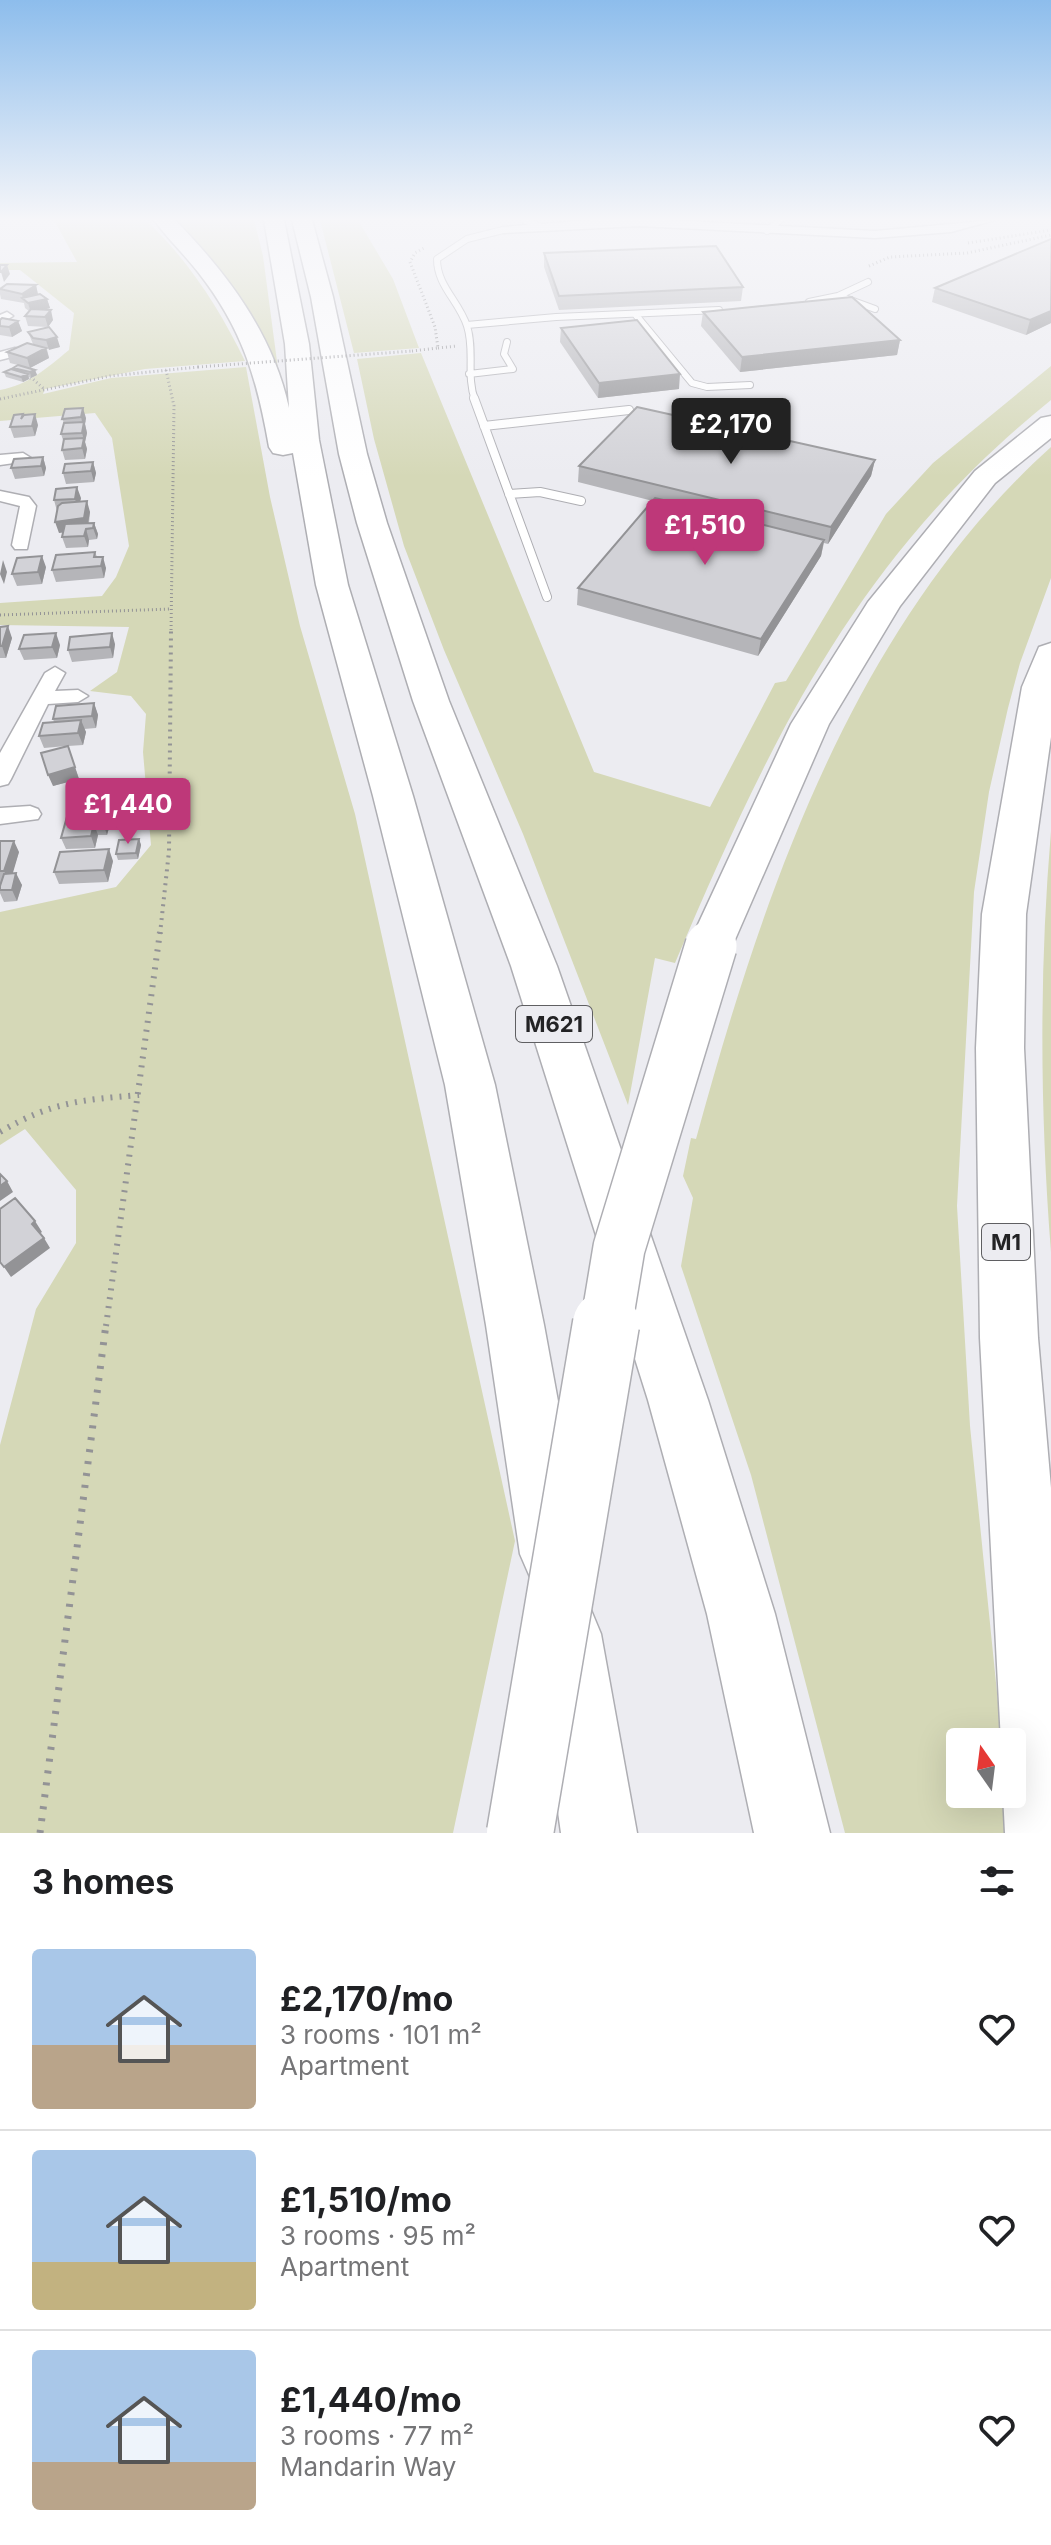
<!DOCTYPE html>
<meta charset="utf-8">
<style>
body{margin:0;font-family:Inter,sans-serif;background:#f6f6f6;color:#202124;height:100vh;display:flex;flex-direction:column;font-size:30px;white-space:nowrap}
*{box-sizing:border-box;margin:0}
p{font-size:26px;color:#757577}
.icon{flex:none;width:44px;height:44px;fill:none;stroke:currentColor;stroke-width:2;stroke-linecap:round;stroke-linejoin:round}
.map{position:relative;height:1833px;overflow:hidden}
.sheet{display:flex;flex-direction:column;background:#fff;flex:1}
.sheet>*{flex:none}
.needle{width:52px;rotate:346deg}
.controls{position:absolute;left:946px;top:1728px;display:grid;gap:16px}
.controls a{display:grid;place-items:center;width:80px;height:80px;border-radius:8px;background:#fff;box-shadow:0 8px 32px #0002;font-size:40px}
.price{position:absolute;translate:-50% -68px;padding:0 18px;border-radius:8px;background:#be3879;color:#fff;font-size:26px;line-height:52px;filter:drop-shadow(0 2px 4px #0008)}
.price::after{content:'';position:absolute;left:50%;top:48px;width:24px;height:18px;margin-left:-12px;background:inherit;clip-path:polygon(0 0,100% 0,50% 100%)}
.price.on{background:#222;color:#fff}
ul{padding:0;list-style:none}
li{display:flex;align-items:center;gap:24px;height:200px;padding:0 32px}
li+li{border-top:2px solid #e0e0e0}
li span{display:grid;place-items:center;flex:none;width:224px;height:160px;border-radius:8px;color:#555}
li>.icon{margin-inline-start:auto}
span .icon{width:96px;height:96px;fill:#fffc;stroke-width:1}
li b{font-size:34px}
h2{display:flex;justify-content:space-between;align-items:center;height:96px;padding:0 32px;font-size:34px}
.map>svg:first-child{display:block}
.green{fill:#d5d8b7}
.lines{fill:none;stroke-linecap:round;stroke-linejoin:round}
.lane-far1-casing{stroke:#aeaeb3;stroke-width:8}
.lane-casing{stroke:#aeaeb3;stroke-width:10}
.street-casing{stroke:#aeaeb3;stroke-width:3}
.highway-casing{stroke:#aeaeb3;stroke-width:3}
.path-far3{stroke:#939396;stroke-width:3;stroke-dasharray:1 3;stroke-linecap:butt}
.path-far2{stroke:#939396;stroke-width:4;stroke-dasharray:2 5;stroke-linecap:butt}
.path-far1{stroke:#939396;stroke-width:6;stroke-dasharray:2 7;stroke-linecap:butt}
.path{stroke:#939396;stroke-width:7;stroke-dasharray:3 9;stroke-linecap:butt}
.lane-far1{stroke:#fff;stroke-width:6}
.lane{stroke:#fff;stroke-width:8}
.street{fill:#fff;fill-rule:evenodd}
.highway{fill:#fff;fill-rule:evenodd}
.highway-bridge-far1-casing{stroke:#aeaeb3;stroke-width:54;stroke-linecap:butt}
.highway-bridge-casing{stroke:#aeaeb3;stroke-width:69;stroke-linecap:butt}
.path-bridge{stroke:#939396;stroke-width:3;stroke-dasharray:1 3;stroke-linecap:butt}
.highway-bridge-far1{stroke:#fff;stroke-width:51}
.highway-bridge{stroke:#fff;stroke-width:66}
.wall{fill:#b5b5b9}
.shaded-wall{fill:#939396}
.building{fill:#d2d2d7;stroke:#939396;stroke-width:2}
.labels{text-anchor:middle;stroke-width:7;stroke-linejoin:round;paint-order:stroke}
.shield{fill:#ececf1;stroke:#5f5f62;stroke-width:2}
.shield-label{font-size:22px;font-weight:bold;fill:#232325}
</style>
<div class="map">
<svg width="1051" height="1833" viewBox="0 0 1051 1833">
<rect width="100%" height="100%" fill="#ececf1"/>
<path class="green" d="M54 220H146C189 261 219 308 245 361L145 369 45 389 43 394 111 378 246 367 270 497 300 626 355 814 515 1541 453 1833H0V1445L36 1309 76 1243V1190L25 1129 0 1145V912L116 887 151 845 143 752 146 714 131 696 90 691 117 672 129 627 0 625V603L102 596 116 577 129 546 112 438 95 413 0 421V390C28 385 47 368 69 350L74 313 20 270H0V263L77 262Z
M168 220H254L263 256 278 369H274L201 251Z
M320 220H358L393 279 419 348 354 353Z
M421 353 594 772 710 807 775 683 786 681 886 514 933 463 1051 366V400C856 557 771 738 675 963L655 958 628 1105 523 834 444 650 404 546 374 439 357 359Z
M1051 447V578L1020 663 1008 708 989 792 974 892 957 1206 970 1426 1002 1742H960V1794H1007L1011 1833H845L751 1475 681 1266 693 1198 683 1176 691 1138 696 1139C764 890 854 625 1051 447Z
M1051 831V1252C1040 1111 1039 972 1051 831Z"/>
<g class="lines">
<g class="lane-far1-casing">
<path id="lane-far1" d="M524 220 539 226
M767 231 780 220
M845 298 875 309
M809 302 838 296 868 282
M635 314 692 383 707 387 750 385
M467 325 556 317 719 310
M469 374 513 369 504 354 507 342
M475 400C466 376 475 350 467 326 459 301 437 286 437 259L467 239 503 230"/>
</g>
<g class="lane-casing">
<path id="lane" d="M474 398 547 597
M484 426 629 410
M509 494 540 492 581 501"/>
</g>
<g class="street-casing">
<path id="street" d="M667 220 875 231 995 220 951 232 875 238 639 226 503 233 497 230 503 227 592 220Z
M7 312 13 316 0 324V315Z
M15 348 20 349V355L0 360V352Z
M23 453 31 458 28 461 0 465V455Z
M0 491 29 497 36 506 27 549H15L12 545 20 506 0 501Z
M55 667 65 673 55 691 78 690 88 696 78 702 48 704 11 779 8 784 0 786V753L45 673Z
M30 806 38 809 41 814 38 819 0 824V808Z"/>
</g>
<g class="highway-casing">
<path id="highway" d="M154 220H175C227 273 273 334 289 408L285 344 264 220H284L309 344 319 440 348 585 413 796 495 1085 544 1325 586 1554 576 1577 553 1587 530 1577 520 1554 486 1325 445 1085 373 796 316 585 293 453 283 455 273 453 269 447C257 378 242 328 198 272 184 254 167 238 154 220Z
M292 220H312L333 297 367 454 387 523 449 701 557 966 708 1400 775 1614 830 1833H754L707 1614 648 1400 511 966 413 701 357 523 339 454 311 297Z
M1051 416V438L995 483 900 606 829 724 727 958 711 963 695 958 688 946 791 724 868 602 975 471 1041 418Z
M1051 643V737L1026 914 1024 1048 1038 1338 1051 1488V1833H1005L1003 1794H1012V1742H1001L980 1338 976 1048 982 914 1022 687 1039 647Z
M567 1600 591 1610 601 1634 637 1833H561L533 1634 543 1610Z"/>
</g>
<path class="path-far3" d="M968 243 1051 230
M869 266 890 257 967 253 1051 235
M438 348 457 346
M412 351 438 348 435 327 410 262 415 253 424 248
M166 370 174 406 171 633
M22 376 33 379 44 389
M0 399 110 376 198 367
M0 615 171 609"/>
<path class="path-far2" d="M160 934 169 851 171 631"/>
<path class="path-far1" d="M0 1132C51 1102 81 1100 139 1095
M106 1326 160 932"/>
<path class="path" d="M40 1833 106 1324"/>
<use href="#lane-far1" class="lane-far1"/>
<use href="#lane" class="lane"/>
<use href="#street" class="street"/>
<use href="#highway" class="highway"/>
<g class="highway-bridge-far1-casing">
<path id="highway-bridge-far1" d="M606 1326 619 1248 711 946"/>
</g>
<g class="highway-bridge-casing">
<path id="highway-bridge" d="M520 1833 606 1324"/>
</g>
<path class="path-bridge" d="M198 367 412 351"/>
<use href="#highway-bridge-far1" class="highway-bridge-far1"/>
<use href="#highway-bridge" class="highway-bridge"/>
</g>
<path class="wall" d="M544 253 743 287 741 301 559 310 544 267Z
M36 285 38 294 47 299 50 308 44 310 53 320 48 327 28 326 25 316 29 311 25 308 24 303 1 299 0 294V288Z
M935 288 1051 323 1026 335 932 302Z
M703 312 900 340 897 355 740 372 701 326Z
M0 320 18 321 22 331 12 337 0 335Z
M49 327 60 347 47 349 49 358 30 368 35 370 37 375 31 378 29 377V379L23 382 6 377 4 372 13 370V368L18 365 10 363 7 352 33 344 28 332Z
M561 328 679 389 598 398 560 342Z
M65 409 86 418 85 424 87 433 85 442 87 449 85 459 65 460 62 450 64 443 61 434 64 423 62 419Z
M38 425 35 436 14 438 10 427Z
M43 457 46 468 44 476 15 479 11 468Z
M875 460 871 476 828 544 824 543 821 556 758 656 577 605 578 588 653 501 578 482 579 466Z
M93 462 96 473 94 482 66 484 63 473Z
M81 498 80 502 90 512 89 523H94L98 534 97 539 89 540 88 547 66 548 62 537 63 532 59 533 57 511 54 500Z
M95 552 97 557 106 568 104 578 56 582 52 570Z
M46 567 42 584 17 586 12 574Z
M0 627 12 638 6 658H0Z
M115 644 113 658 72 662 68 650Z
M60 645 57 658 24 660 19 649Z
M94 703 98 715 96 728 84 729 86 732 83 745 68 746 79 779 53 786 66 746 44 748 39 736 54 722 53 719Z
M99 805 101 812 110 824 107 835H98L95 848 66 849 61 838Z
M146 807 148 813 146 819 126 820 124 814Z
M139 839 141 845 138 859 118 860 116 854Z
M0 841 19 852 12 873 22 885 17 901 4 902 0 893Z
M113 861 108 882 59 884 54 872Z"/>
<path class="shaded-wall" d="M7 265 10 274 4 282 1 272Z
M36 285 38 295 23 299 22 294Z
M47 299 50 308 31 313 28 303Z
M51 310 53 320 48 327 45 317Z
M1051 311V323L1026 335 1030 320Z
M18 321 22 331 12 337 9 327Z
M57 337 60 347 49 350 46 340Z
M900 340 897 355 740 372 742 357Z
M46 348 49 358 30 368 27 358Z
M35 370 37 375 31 378 30 372Z
M28 374 29 379 23 382 21 377Z
M680 374 679 389 598 398 599 383Z
M83 408 86 418 85 424 87 433 85 442 87 449 85 459 82 448 84 440 82 433 83 426 81 417Z
M35 414 38 425 35 436 32 426Z
M43 457 46 468 44 476 41 466Z
M875 460 871 476 828 544 831 527Z
M93 462 96 473 94 482 91 471Z
M77 487 81 498 78 510 75 499Z
M87 501 90 512 87 529H86L89 540 88 547 84 536 85 529 59 533 55 522Z
M94 523 98 534 97 539 93 528Z
M824 540 821 556 758 656 761 639Z
M42 556 46 567 42 584 38 572Z
M103 557 106 568 104 578 101 566Z
M3 560 7 572 4 584 0 574Z
M8 626 12 638 6 658 2 646Z
M56 633 60 645 57 658 52 647Z
M112 633 115 644 113 658 110 647Z
M94 703 98 715 96 728 92 716Z
M81 720 86 732 83 745 78 733Z
M68 746 79 779 53 786 48 775Z
M106 812 110 824 107 835 103 823Z
M94 824 98 835 95 848 91 836Z
M139 839 141 845 138 859 136 853Z
M14 841 19 852 10 883 4 871Z
M109 849 113 861 108 882 104 870Z
M16 873 22 885 17 901 12 890Z
M7 1181 13 1192 0 1201V1186Z
M35 1221 42 1232 39 1234 32 1224Z
M44 1238 50 1248 11 1277 4 1267Z"/>
<path class="building" d="M1051 239V311L1030 320 935 288Z
M716 246 743 287 559 296 544 253Z
M0 265H7L1 272H0Z
M7 284 36 285 22 294 0 289Z
M40 294 47 299 28 303 22 298Z
M852 297 900 340 742 357 703 312Z
M31 309 51 310 45 317 25 316Z
M2 318 18 321 9 327 0 326V320Z
M637 320 680 374 599 383 561 328Z
M49 327 57 337 46 340 33 338 28 332Z
M27 343 46 348 27 358 7 352Z
M18 365 35 370 30 372 13 368Z
M11 369 28 374 21 377 4 372Z
M637 407 875 460 831 527 579 466Z
M83 408 81 417 62 419 65 409Z
M23 414 21 419 24 415 35 414 32 426 10 427 14 415Z
M84 422 82 433 61 434 64 423Z
M84 438 82 448 62 450 64 439Z
M43 457 41 466 11 468 14 459Z
M93 462 91 471 63 473 65 464Z
M77 487 75 499 54 500 56 489Z
M655 498 824 540 761 639 578 588Z
M87 501 84 518 55 522 58 506 62 503Z
M94 523 93 528 86 529 84 536 62 537 65 524Z
M95 552 94 557H103L101 566 52 570 56 555Z
M42 556 38 572 12 574 17 558Z
M8 626 2 646H0V627Z
M56 633 52 647 19 649 24 635Z
M112 633 110 647 68 650 70 637Z
M94 703 92 716 53 719 56 706Z
M81 720 78 733 39 736 43 723Z
M68 746 75 767 48 775 41 753Z
M99 805 97 812H106L103 823 94 824 91 836 61 838 70 806Z
M146 807 144 813 124 814 125 808Z
M139 839 136 853 116 854 119 840Z
M0 841H14L4 871H0Z
M109 849 104 870 54 872 60 852Z
M16 873 12 890H0V886L4 874Z
M0 1174 7 1181 0 1186Z
M15 1198 35 1221 32 1224 44 1238 4 1267 0 1262V1209Z"/>
<linearGradient id="sky" x2="0" y2="1"><stop stop-color="#8dbdec"/><stop offset="0.46" stop-color="#f6f6f9"/><stop offset="1" stop-color="#f6f6f9" stop-opacity="0"/></linearGradient>
<rect width="1051" height="477" fill="url(#sky)"/>
<g class="labels">
<g class="shield">
<rect x="516" y="1006" width="76" height="36" rx="6"/>
<rect x="982" y="1224" width="48" height="36" rx="6"/>
</g>
<g class="shield-label">
<text x="554" y="1032">M621</text>
<text x="1006" y="1250">M1</text>
</g>
</g>
</svg>
<div class="controls">
<a><svg class="needle" viewBox="-14 -14 28 28"><path d="M0-13l5 13h-10z" fill="#e53935"/><path d="M0 13l5-13h-10z" fill="#757577"/></svg></a>
</div>
<b class="price on" style="left:731px;top:466px">£2,170</b>
<b class="price" style="left:705px;top:567px">£1,510</b>
<b class="price" style="left:128px;top:846px">£1,440</b>
</div>
<section class="sheet">
<h2>3 homes<svg class="icon" aria-label="filters" viewBox="0 0 24 24"><path d="M4 7h16M4 17h16"/><circle cx="9" cy="7" r="2"/><circle cx="15" cy="17" r="2"/></svg></h2>
<ul>
<li><span style="background:linear-gradient(#a9c7e8 60%,#b9a48a 0)"><svg class="icon" aria-label="home" viewBox="0 0 24 24"><path d="M3 11l9-7 9 7M6 9v11h12V9"/></svg></span><div><b>£2,170/mo</b><p>3 rooms · 101 m²</p><p>Apartment</p></div><svg class="icon" aria-label="heart" viewBox="0 0 24 24"><path d="M12 20l-8-8c-3-5 5-10 8-4 3-6 11-1 8 4z"/></svg></li>
<li><span style="background:linear-gradient(#a9c7e8 70%,#c2b280 0)"><svg class="icon" aria-label="home" viewBox="0 0 24 24"><path d="M3 11l9-7 9 7M6 9v11h12V9"/></svg></span><div><b>£1,510/mo</b><p>3 rooms · 95 m²</p><p>Apartment</p></div><svg class="icon" aria-label="heart" viewBox="0 0 24 24"><path d="M12 20l-8-8c-3-5 5-10 8-4 3-6 11-1 8 4z"/></svg></li>
<li><span style="background:linear-gradient(#a9c7e8 70%,#b9a48a 0)"><svg class="icon" aria-label="home" viewBox="0 0 24 24"><path d="M3 11l9-7 9 7M6 9v11h12V9"/></svg></span><div><b>£1,440/mo</b><p>3 rooms · 77 m²</p><p>Mandarin Way</p></div><svg class="icon" aria-label="heart" viewBox="0 0 24 24"><path d="M12 20l-8-8c-3-5 5-10 8-4 3-6 11-1 8 4z"/></svg></li>
</ul>
</section>
